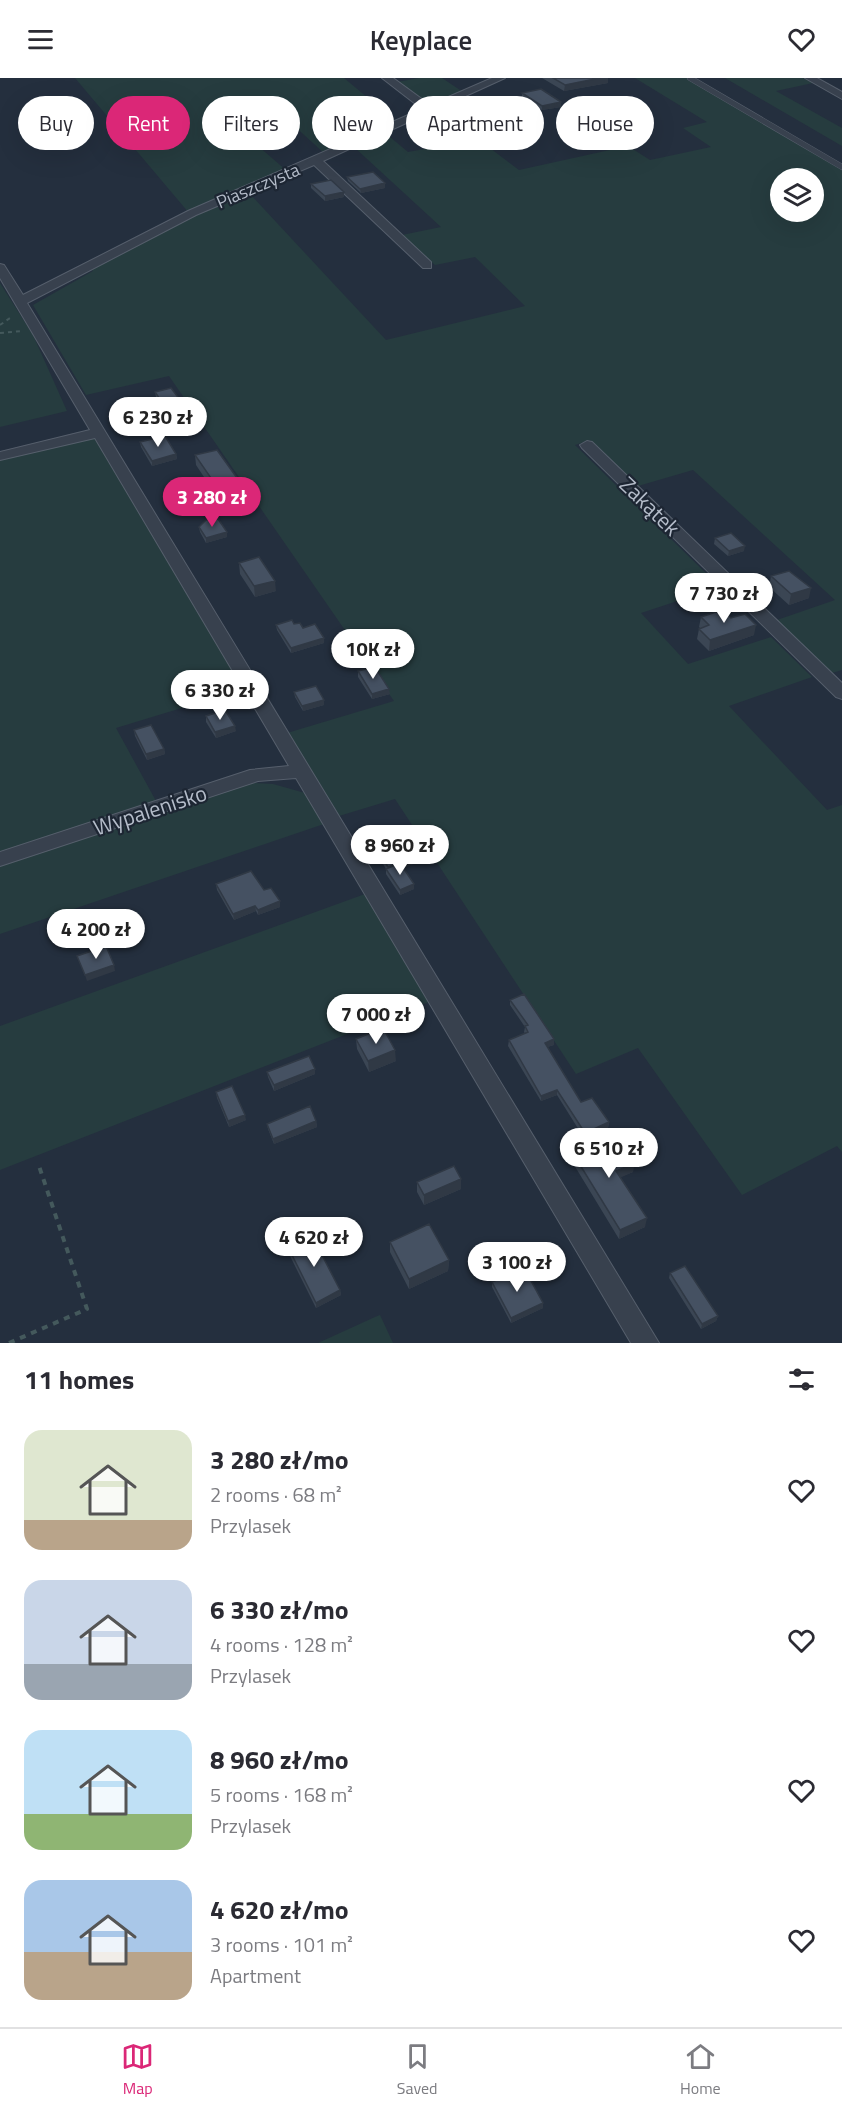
<!DOCTYPE html>
<meta charset="utf-8">
<style>
body{margin:0;font-family:"Titillium Web",sans-serif;background:#f2f2f3;color:#2b2b33;height:100vh;display:flex;flex-direction:column;font-size:22px;white-space:nowrap}
*{box-sizing:border-box;margin:0}
p{font-size:20px;color:#7c7c81}
.icon{flex:none;width:33px;height:33px;fill:none;stroke:currentColor;stroke-width:2;stroke-linecap:round;stroke-linejoin:round}
.map{position:relative;height:1265px;overflow:hidden}
.details{display:flex;flex-direction:column;background:#fff;flex:1}
.details>*{flex:none}
.guide{position:absolute;left:18px;top:18px;width:807px;height:54px;display:flex;gap:12px}
.fabs{position:absolute;left:770px;top:90px;display:grid;gap:12px}
.fabs a{display:grid;place-items:center;width:54px;height:54px;border-radius:50%;background:#fff;box-shadow:0 6px 24px #0002;font-size:30px}
.price{position:absolute;translate:-50% -51px;padding:0 14px;border-radius:21px;background:#fff;color:#222;font-size:20px;line-height:39px;filter:drop-shadow(0 2px 3px #0008)}
.price::after{content:'';position:absolute;left:50%;top:36px;width:18px;height:14px;margin-left:-9px;background:inherit;clip-path:polygon(0 0,100% 0,50% 100%)}
.price.selected{background:#db2777;color:#fff}
ul{padding:0;list-style:none}
li{display:flex;align-items:center;gap:18px;height:150px;padding:0 24px}
li span{display:grid;place-items:center;flex:none;width:168px;height:120px;border-radius:18px;color:#555}
li>.icon{margin-inline-start:auto}
span .icon{width:72px;height:72px;fill:#fffc;stroke-width:1}
li b{font-size:26px}
h2{display:flex;justify-content:space-between;align-items:center;height:72px;padding:0 24px;font-size:26px}
.chip{padding:0 21px;border-radius:27px;background:#fff;box-shadow:0 6px 24px #0002;font-size:21px;line-height:54px}
.chip.selected{background:#db2777;color:#fff}
header{display:flex;justify-content:space-between;align-items:center;height:78px;padding:0 24px;background:#fff;font-size:27px;font-weight:600}
.dock{display:flex;justify-content:space-around;align-items:center;height:84px;border-top:2px solid #e1e1e2;background:#fff;font-size:16px;color:#7c7c81}
.dock a{display:grid;justify-items:center;gap:3px}
.dock .selected{color:#db2777}
.map>svg:first-child{display:block}
.green{fill:#263c3f;fill-rule:evenodd}
.lines{fill:none;stroke-linecap:round;stroke-linejoin:round}
.service-casing{stroke:#565f6c;stroke-width:6}
.minor-casing{stroke:#565f6c;stroke-width:2}
.path-far1{stroke:#44595c;stroke-width:2;stroke-dasharray:4 4;stroke-linecap:butt}
.path{stroke:#44595c;stroke-width:4;stroke-dasharray:6 6;stroke-linecap:butt}
.service{stroke:#38414e;stroke-width:5}
.minor{fill:#38414e;fill-rule:evenodd}
.wall{fill:#3b4654}
.shaded-wall{fill:#303945}
.building{fill:#455162;stroke:#303945;stroke-width:1.5}
.labels{text-anchor:middle;stroke-width:4.5;stroke-linejoin:round;paint-order:stroke}
.far-street-label{font-size:18px;fill:#b4bcc9;stroke:#1d2633}
.street-label{font-size:22px;fill:#b4bcc9;stroke:#1d2633}
</style>
<header><svg class="icon" aria-label="menu" viewBox="0 0 24 24"><path d="M4 6h16M4 12h16M4 18h16"/></svg>Keyplace<svg class="icon" aria-label="heart" viewBox="0 0 24 24"><path d="M12 20l-8-8c-3-5 5-10 8-4 3-6 11-1 8 4z"/></svg></header>
<div class="map">
<svg width="842" height="1265" viewBox="0 0 842 1265">
<rect width="100%" height="100%" fill="#242f3e"/>
<path class="green" d="M75 0H344L397 44 325 76 268 24 204 35 233 66 251 62 287 93 189 135Z
M419 0H442L463 14C424 30 431 30 397 4Z
M635 0H687L842 92V592L832 595 777 542 835 522 693 392 638 408 590 362 575 367 720 509 641 535 688 586 771 559 812 599 729 628 827 732 842 727V1074L837 1068 742 1117 638 970 576 996 395 721 339 738 287 655 394 623 169 298 86 317 33 227 93 193 89 189 171 148 249 115 386 262 525 228 475 179 435 187 402 157 441 149 354 69 384 54 408 74 478 61 519 92 628 68 650 82 711 69 683 50 707 44ZM780 100H813V134H780Z
M725 0H803L813 5 776 13 842 50V68Z
M0 205 33 257 67 333 0 349Z
M95 359 244 611 116 650 156 723 0 774V381Z
M252 705 273 706 305 715 324 746 0 856V787Z
M365 816 429 924 0 1092V948Z
M380 1237 393 1265H318L375 1239Z"/>
<g class="lines">
<g class="service-casing">
<path id="service" d="M690 0 842 89"/>
</g>
<g class="minor-casing">
<path id="minor" d="M382 0H393L430 27 492 0H505L323 83 431 184V190H423L314 87 196 137 27 225 659 1265H631L296 700 258 703 0 788V774L250 692 289 688 95 360 0 382V374L90 352 0 200V186L4 187 23 217 188 133 422 31Z
M805 0H817L842 14V21Z
M587 363 592 364 842 605V621L836 619 582 370 580 367Z"/>
</g>
<path class="path-far1" d="M0 247 13 238
M0 255 22 253"/>
<path class="path" d="M9 1265 87 1231 38 1085"/>
<use href="#service" class="service"/>
<use href="#minor" class="minor"/>
</g>
<path class="wall" d="M542 0H608V5L564 13Z
M522 15 561 24V29L542 32 522 19Z
M347 99 385 105V110L361 115 348 103Z
M311 106 344 114V119L325 123 311 110Z
M155 314 183 326V331L166 335 156 319Z
M140 364 176 376 177 381 152 388 141 369Z
M195 377 238 411 216 417 196 387Z
M199 449 227 454V459L206 465 200 454Z
M715 460 744 473 728 478 714 466Z
M239 485 276 513 255 519 240 496Z
M771 498 809 520 789 527 769 509Z
M701 539 731 540 754 557 709 573 697 561 699 551 700 550 699 549Z
M294 546 303 550 324 565 291 575 277 552 276 547Z
M358 593 390 616 372 621 358 599Z
M294 614 324 627 303 633 295 619Z
M206 638 236 653 216 660 206 644Z
M134 652 164 671 165 676 147 682 135 658Z
M373 764 419 784 403 789 414 811 400 817 386 796V791L373 769Z
M216 806 264 812 280 829 258 837 256 833 234 842 217 812Z
M510 922 554 961V967L547 969 581 1024 609 1044 608 1050 584 1060 557 1017 541 1023 508 968 509 962 525 956 524 954 525 949 510 927Z
M356 961 396 983 369 994 357 971Z
M267 994 315 996 274 1013 268 999Z
M216 1014 246 1042 229 1049 217 1020Z
M316 1043 317 1049 274 1066 268 1051 267 1046Z
M569 1069 613 1076 633 1094 620 1099 645 1149 619 1161 568 1077Z
M417 1104 461 1111 424 1127 417 1114Z
M390 1164 449 1182 448 1193 409 1211 390 1174Z
M287 1167 340 1212 341 1217 316 1230 287 1172Z
M670 1195 718 1238 716 1243 701 1251 669 1200Z
M492 1204 543 1225V1230L511 1245 492 1209Z"/>
<path class="shaded-wall" d="M600 0H608V5L564 13 565 7Z
M561 24V29L542 32V28Z
M385 105V110L361 115 360 111Z
M344 114V119L325 123V118Z
M183 326V331L166 335V330Z
M176 376 177 381 152 388V383Z
M237 400 238 411 216 417 215 406Z
M227 454V459L206 465V460Z
M745 468 744 473 728 478 729 473Z
M275 503 276 513 255 519 254 508Z
M811 510 809 520 789 527 791 516Z
M756 547 754 557 709 573 710 562Z
M324 560V565L291 575V570Z
M389 611 390 616 372 621V616Z
M324 622V627L303 633 302 628Z
M235 648 236 653 216 660 215 654Z
M164 671 165 676 147 682 146 676Z
M419 778V784L389 795 388 789Z
M414 806V811L400 817V812Z
M280 823V829L258 837V832Z
M255 828 256 833 234 842 233 836Z
M114 887 115 893 87 903 85 897Z
M554 961V967L544 970 545 965Z
M395 972 396 983 369 994 368 983Z
M315 991V996L274 1013V1007Z
M557 1012V1017L541 1023V1018Z
M245 1037 246 1042 229 1049 228 1043Z
M316 1043 317 1049 274 1066 273 1061Z
M609 1044 608 1050 584 1060 585 1055Z
M635 1085 633 1094 615 1102 616 1093Z
M461 1101V1111L424 1127V1117Z
M647 1140 645 1149 619 1161 620 1152Z
M449 1182 448 1193 409 1211V1201Z
M340 1212 341 1217 316 1230V1225Z
M543 1225V1230L511 1245V1240Z
M718 1238 716 1243 701 1251 702 1246Z"/>
<path class="building" d="M553 0H600L565 7Z
M541 11 561 24 542 28 522 15Z
M373 94 385 105 360 111 347 99Z
M331 102 344 114 325 118 311 106Z
M171 310 183 326 166 330 155 314Z
M165 358 176 376 152 383 140 364Z
M217 372 237 400 215 406 195 377Z
M218 441 227 454 206 460 199 449 206 442Z
M731 455 745 468 729 473 715 460Z
M259 479 275 503 254 508 239 485Z
M789 493 811 510 791 516 771 498Z
M722 532 731 540 745 536 756 547 710 562 699 551 709 547 701 539Z
M292 542 294 546 300 545 303 550 315 546 324 560 291 570 276 547Z
M375 589 389 611 372 616 358 593Z
M316 608 324 622 302 628 294 614Z
M225 632 235 648 215 654 206 638Z
M151 647 164 671 146 676 134 652Z
M403 754 419 778 388 789 373 764Z
M400 785 414 806 400 812 386 791Z
M251 793 264 812 271 810 280 823 258 832 255 828 233 836 216 806Z
M106 868 114 887 85 897 77 878Z
M524 916 554 961 545 965 581 1024 592 1020 609 1044 585 1055 557 1012 541 1018 509 962 528 954 525 948 528 947 510 922Z
M383 950 395 972 368 983 356 961Z
M309 978 315 991 274 1007 267 994Z
M232 1008 245 1037 228 1043 216 1014Z
M310 1028 316 1043 273 1061 267 1046Z
M600 1055 613 1076 626 1071 635 1085 616 1093 647 1140 620 1152 569 1069Z
M454 1088 461 1101 424 1117 417 1104Z
M429 1146 449 1182 409 1201 390 1164Z
M311 1156 340 1212 316 1225 287 1167Z
M685 1188 718 1238 702 1246 670 1195Z
M524 1190 543 1225 511 1240 492 1204Z"/>
<g class="labels">
<g class="far-street-label">
<text transform="translate(258 108) rotate(-23)" y="6">Piaszczysta</text>
</g>
<g class="street-label">
<text transform="translate(650 428) rotate(44)" y="8">Zakątek</text>
<text transform="translate(150 732) rotate(-18)" y="8">Wypalenisko</text>
</g>
</g>
</svg>
<div class="fabs">
<a><svg class="icon" aria-label="layers" viewBox="0 0 24 24"><path d="M12 4l9 5-9 5-9-5zM3 14l9 5 9-5"/></svg></a>
</div>
<b class="price" style="left:158px;top:370px">6 230 zł</b>
<b class="price selected" style="left:212px;top:450px">3 280 zł</b>
<b class="price" style="left:724px;top:546px">7 730 zł</b>
<b class="price" style="left:373px;top:602px">10K zł</b>
<b class="price" style="left:220px;top:643px">6 330 zł</b>
<b class="price" style="left:400px;top:798px">8 960 zł</b>
<b class="price" style="left:96px;top:882px">4 200 zł</b>
<b class="price" style="left:376px;top:967px">7 000 zł</b>
<b class="price" style="left:609px;top:1101px">6 510 zł</b>
<b class="price" style="left:314px;top:1190px">4 620 zł</b>
<b class="price" style="left:517px;top:1215px">3 100 zł</b>
<div class="guide">
<a class="chip">Buy</a>
<a class="chip selected">Rent</a>
<a class="chip">Filters</a>
<a class="chip">New</a>
<a class="chip">Apartment</a>
<a class="chip">House</a>
</div>
</div>
<section class="details">
<h2>11 homes<svg class="icon" aria-label="filters" viewBox="0 0 24 24"><path d="M4 7h16M4 17h16"/><circle cx="9" cy="7" r="2"/><circle cx="15" cy="17" r="2"/></svg></h2>
<ul>
<li><span style="background:linear-gradient(#dfe7d0 75%,#b9a48a 0)"><svg class="icon" aria-label="home" viewBox="0 0 24 24"><path d="M3 11l9-7 9 7M6 9v11h12V9"/></svg></span><div><b>3 280 zł/mo</b><p>2 rooms · 68 m²</p><p>Przylasek</p></div><svg class="icon" aria-label="heart" viewBox="0 0 24 24"><path d="M12 20l-8-8c-3-5 5-10 8-4 3-6 11-1 8 4z"/></svg></li>
<li><span style="background:linear-gradient(#c9d6e8 70%,#9aa5b1 0)"><svg class="icon" aria-label="home" viewBox="0 0 24 24"><path d="M3 11l9-7 9 7M6 9v11h12V9"/></svg></span><div><b>6 330 zł/mo</b><p>4 rooms · 128 m²</p><p>Przylasek</p></div><svg class="icon" aria-label="heart" viewBox="0 0 24 24"><path d="M12 20l-8-8c-3-5 5-10 8-4 3-6 11-1 8 4z"/></svg></li>
<li><span style="background:linear-gradient(#bfe0f5 70%,#8fb573 0)"><svg class="icon" aria-label="home" viewBox="0 0 24 24"><path d="M3 11l9-7 9 7M6 9v11h12V9"/></svg></span><div><b>8 960 zł/mo</b><p>5 rooms · 168 m²</p><p>Przylasek</p></div><svg class="icon" aria-label="heart" viewBox="0 0 24 24"><path d="M12 20l-8-8c-3-5 5-10 8-4 3-6 11-1 8 4z"/></svg></li>
<li><span style="background:linear-gradient(#a9c7e8 60%,#b9a48a 0)"><svg class="icon" aria-label="home" viewBox="0 0 24 24"><path d="M3 11l9-7 9 7M6 9v11h12V9"/></svg></span><div><b>4 620 zł/mo</b><p>3 rooms · 101 m²</p><p>Apartment</p></div><svg class="icon" aria-label="heart" viewBox="0 0 24 24"><path d="M12 20l-8-8c-3-5 5-10 8-4 3-6 11-1 8 4z"/></svg></li>
</ul>
</section>
<nav class="dock">
<a class="selected"><svg class="icon" aria-label="map" viewBox="0 0 24 24"><path d="M3 6l6-2 6 2 6-2v14l-6 2-6-2-6 2zM9 4v14M15 6v14"/></svg>Map</a>
<a><svg class="icon" aria-label="saved" viewBox="0 0 24 24"><path d="M7 4h10v16l-5-4-5 4z"/></svg>Saved</a>
<a><svg class="icon" aria-label="home" viewBox="0 0 24 24"><path d="M3 11l9-7 9 7M6 9v11h12V9"/></svg>Home</a>
</nav>
